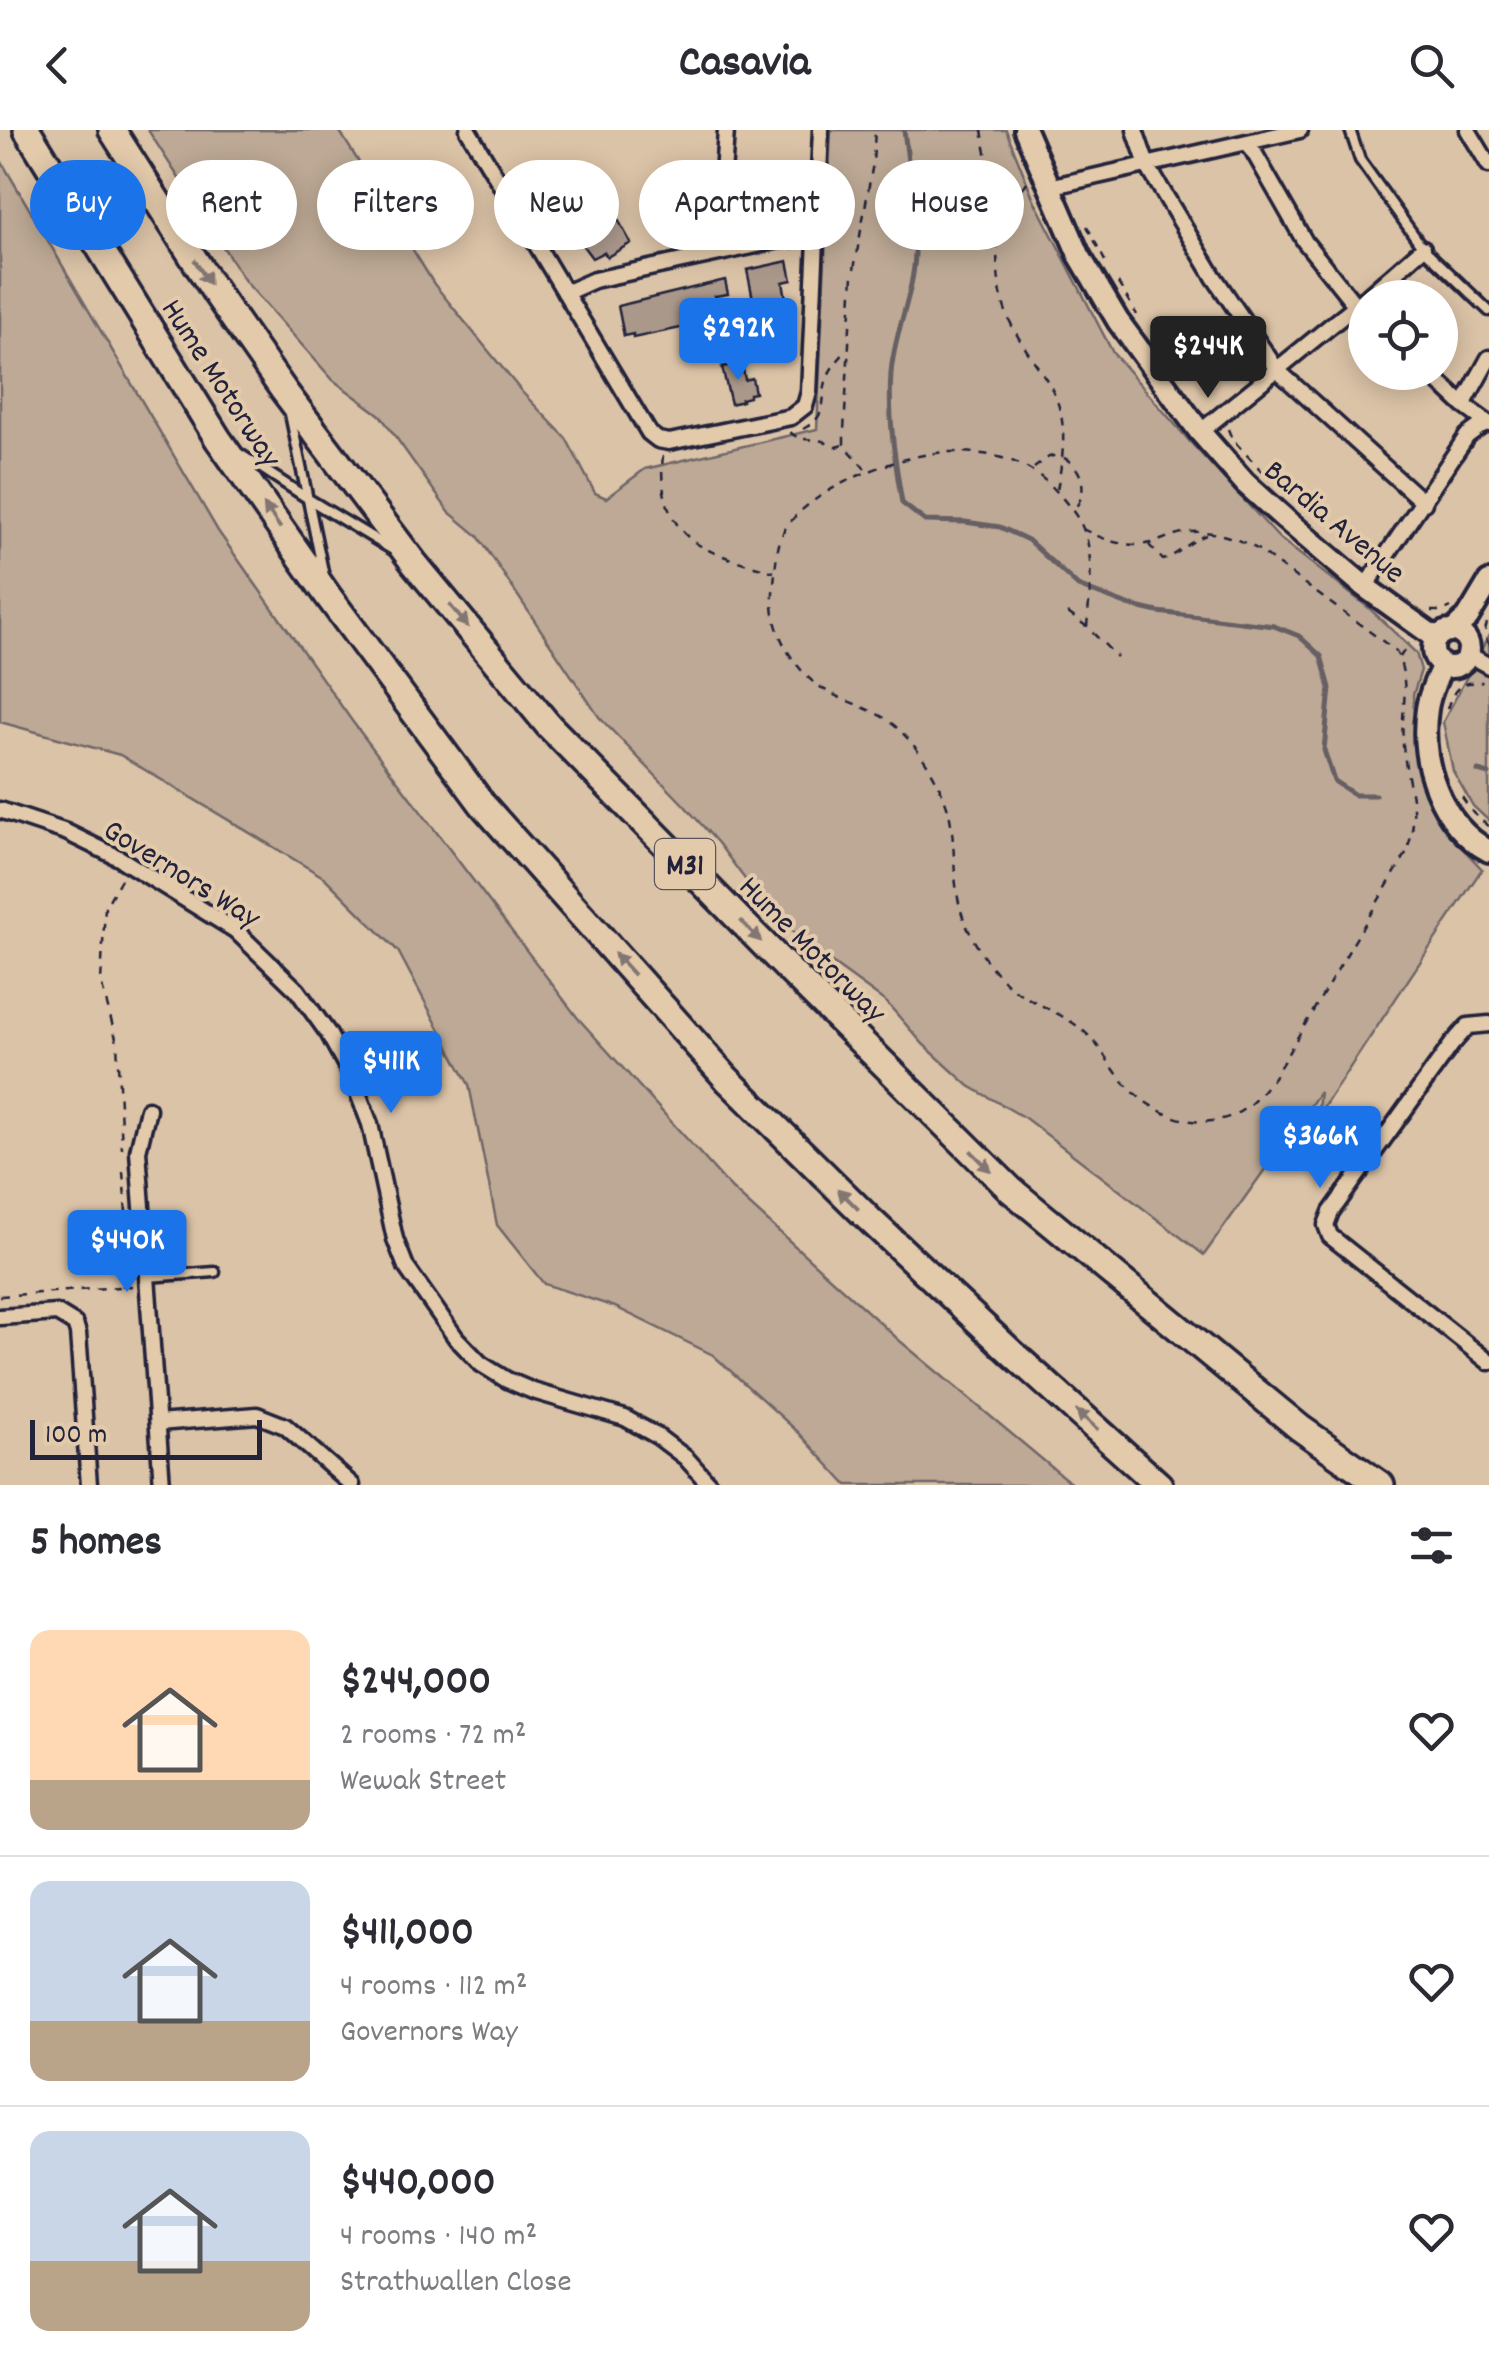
<!DOCTYPE html>
<meta charset="utf-8">
<style>
body{margin:0;font-family:Dekko,sans-serif;background:#f7f7f7;color:#2b2b33;height:100vh;display:flex;flex-direction:column;font-size:38px;white-space:nowrap}
*{box-sizing:border-box;margin:0}
p{font-size:32px;color:#7c7c81}
.icon{flex:none;width:55px;height:55px;fill:none;stroke:currentColor;stroke-width:2;stroke-linecap:round;stroke-linejoin:round}
.map{position:relative;height:1355px;overflow:hidden}
.side{display:flex;flex-direction:column;background:#fff;flex:1}
.side>*{flex:none}
.banner{position:absolute;left:30px;top:30px;width:1430px;height:90px;display:flex;gap:20px}
.tools{position:absolute;left:1348px;top:150px;display:grid;gap:20px}
.tools a{display:grid;place-items:center;width:110px;height:110px;border-radius:50%;background:#fff;box-shadow:0 5px 25px #0003;font-size:50px}
.scale{position:absolute;left:30px;bottom:25px;width:232px;box-sizing:border-box;padding-left:10px;border:5px solid #22223b;border-top:0;font-size:28px;line-height:35px;white-space:nowrap;color:#22223b;-webkit-text-stroke:8px #e3caab;paint-order:stroke}
.price{position:absolute;translate:-50% -85px;padding:0 22px;border-radius:10px;background:#1a73e8;color:#fff;font-size:32px;line-height:65px;filter:drop-shadow(0 2px 5px #0008)}
.price::after{content:'';position:absolute;left:50%;top:60px;width:30px;height:22px;margin-left:-15px;background:inherit;clip-path:polygon(0 0,100% 0,50% 100%)}
.price.on{background:#222;color:#fff}
ul{padding:0;list-style:none}
li{display:flex;align-items:center;gap:30px;height:250px;padding:0 30px}
li+li{border-top:2px solid #e1e1e2}
li span{display:grid;place-items:center;flex:none;width:280px;height:200px;border-radius:20px;color:#555}
li>.icon{margin-inline-start:auto}
span .icon{width:120px;height:120px;fill:#fffc;stroke-width:1}
li b{font-size:42px}
h2{display:flex;justify-content:space-between;align-items:center;height:120px;padding:0 30px;font-size:42px}
.chip{padding:0 35px;border-radius:45px;background:#fff;box-shadow:0 5px 25px #0003;font-size:35px;line-height:90px}
.chip.on{background:#1a73e8;color:#fff}
header{display:flex;justify-content:space-between;align-items:center;height:130px;padding:0 30px;background:#fff;font-size:45px;font-weight:700}
.map>svg:first-child{display:block}
.green{fill:#bda995;stroke:#706668;stroke-width:2.5}
.lines{fill:none;stroke-linecap:round;stroke-linejoin:round}
.stream{stroke:#665e63;stroke-width:5}
.building{fill:#aa988b;stroke:#22223b;stroke-width:2.5}
.lane-casing{stroke:#22223b;stroke-width:15}
.street-casing{stroke:#22223b;stroke-width:21}
.secondary-casing{stroke:#22223b;stroke-width:28}
.highway-casing{stroke:#22223b;stroke-width:32}
.path{stroke:#22223b;stroke-width:2.5;stroke-dasharray:8 8;stroke-linecap:butt}
.lane{stroke:#e3caab;stroke-width:8}
.street{stroke:#e3caab;stroke-width:14}
.secondary{stroke:#e3caab;stroke-width:20}
.highway{stroke:#e3caab;stroke-width:25}
.oneway{fill:#827673}
.labels{text-anchor:middle;stroke-width:8;stroke-linejoin:round;paint-order:stroke}
.shield{fill:#e3caab;stroke:#5c545d;stroke-width:2.5}
.shield-label{font-size:30px;font-weight:bold;fill:#22223b}
.street-label{font-size:32px;fill:#22223b;stroke:#e3caab}
</style>
<header><svg class="icon" aria-label="back" viewBox="0 0 24 24"><path d="M15 5l-7 7 7 7"/></svg>Casavia<svg class="icon" aria-label="search" viewBox="0 0 24 24"><circle cx="10" cy="10" r="6"/><path d="M15 15l6 6"/></svg></header>
<div class="map">
<svg width="1489" height="1355" viewBox="0 0 1489 1355">
<rect width="100%" height="100%" fill="#dbc3a7"/>
<filter id="ink" filterUnits="userSpaceOnUse"><feTurbulence type="fractalNoise" baseFrequency=".01" numOctaves="2"/><feDisplacementMap in="SourceGraphic" scale="20" xChannelSelector="R" yChannelSelector="G"/><feConvolveMatrix kernelMatrix="1 2 1 2 8 2 1 2 1" color-interpolation-filters="sRGB"/></filter>
<g filter="url(#ink)">
<path class="green" d="M148 0H339L434 154 522 262 566 308 595 363 606 368 645 339 817 299 831 0H1006L1034 70 1113 223 1191 313 1279 408 1369 478 1416 523 1421 540 1413 565 1416 622 1427 665 1448 703 1482 739 1317 987 1320 962 1204 1125 1025 988 969 956 923 914 887 873 803 812 753 760 718 713 683 674 599 587 478 406 449 382 380 285 333 250 245 151Z
M0 29 218 401 352 591 577 887 732 1059 900 1211 1073 1355H847L798 1302 713 1225 615 1177 544 1154 497 1095 469 955 398 821 325 748 120 625 0 592Z
M1489 505V691L1473 676 1453 641 1443 592Z"/>
<g class="lines">
<path class="stream" d="M904 0C909 40 916 82 915 123 914 164 894 203 891 243 888 287 895 331 902 373L925 391 965 392 1000 397 1028 410 1078 456 1128 475 1158 482 1274 496 1299 506 1321 526 1330 558 1324 620 1334 651 1355 665H1375
M1478 641 1489 644"/>
</g>
<path class="building" d="M616 86 631 113 607 127 604 122 592 128 577 108Z
M788 131 792 150 783 152 786 168H784L785 174 782 175 785 195 754 203 750 184 756 183 747 140Z
M725 150 728 164 715 166 717 172H714L719 195 696 201 695 195 633 208V204L624 206 618 176Z
M742 233 745 250 752 248 755 263 749 264V267L741 269 742 271 731 274 722 237Z"/>
<g class="lines">
<g class="lane-casing">
<path id="lane" d="M1350 0 1360 30 1423 118 1489 181
M290 284 324 446
M240 324 310 370 393 420
M147 1147 215 1142"/>
</g>
<g class="street-casing">
<path id="street" d="M468 0 649 303 658 310 669 312 791 287 805 276 809 262 821 0
M726 0 721 75 729 121
M1135 0 1147 35 1157 52 1214 147 1277 240 1424 373
M1468 0 1489 35
M1248 12 1305 112 1356 176 1365 185
M1049 57 1300 0
M565 163 594 150 780 110 815 107
M1366 168 1423 118
M1428 242 1463 275 1489 294
M1463 275 1489 228
M1200 302 1365 168
M1365 457 1467 306 1486 292
M1469 525 1489 536
M0 680 66 702 119 728 235 800 297 860 328 903 351 945 370 994 395 1109 406 1137 456 1208 481 1234 507 1250 533 1261 625 1288 657 1306 686 1328 710 1355
M1489 894 1468 896 1452 914 1331 1082 1326 1095 1330 1106 1489 1232
M148 979 138 1021 162 1355
M0 1187 57 1183 75 1194 78 1203 89 1355
M158 1293 257 1285 285 1296 352 1355"/>
</g>
<g class="secondary-casing">
<path id="secondary" d="M1025 0 1079 125 1118 191 1200 302 1245 353 1285 389 1365 457 1436 508
M1433 519a18 18 0 1 1 36 0a18 18 0 1 1-36 0Z
M1453 501 1468 487 1489 452
M1443 535C1436 549 1429 564 1427 579 1419 631 1440 695 1489 721"/>
</g>
<g class="highway-casing">
<path id="highway" d="M27 0 218 309 328 466 483 675 727 949 869 1089 1011 1222 1159 1355
M112 0 215 162 284 261 414 433 549 596 790 841 1011 1060 1300 1298 1381 1355"/>
</g>
<path class="path" d="M982 0C986 25 992 51 995 76 998 106 995 139 1002 168 1009 200 1029 222 1046 249 1070 286 1064 320 1057 360
M1087 96 1106 133
M997 99 1015 68 1028 51
M1118 153 1137 185
M803 299C830 285 820 270 827 248 831 237 840 228 847 220
M1228 299 1232 309 1270 350
M790 302C800 312 810 308 823 311 824 312 835 317 836 317L843 315
M663 326C659 358 668 397 699 415 721 428 750 434 774 442
M1064 328C1083 337 1089 363 1074 379
M1034 338 1049 327 1062 324
M865 339 844 314V300L853 145 873 33 875 0
M1083 399C1104 410 1127 419 1151 413 1164 410 1175 403 1189 402 1212 400 1237 408 1257 419L1396 521C1412 557 1400 579 1403 615 1407 659 1422 677 1406 724L1274 947C1263 961 1252 976 1236 984 1197 1002 1156 986 1127 956 1110 938 1100 913 1080 898 1062 884 1040 876 1021 864 998 850 981 825 969 801 949 761 958 724 949 683 944 664 934 644 923 628 912 612 898 596 881 586 854 571 823 566 803 542 780 516 769 487 774 453 776 436 776 416 784 401 809 358 902 323 950 322 1001 322 1036 333 1068 375 1078 387 1085 399 1088 415 1093 443 1089 469 1087 497L1117 527
M1149 415 1163 430C1177 426 1189 411 1206 405
M1431 481H1443L1451 477
M1068 483 1086 496
M1487 493 1484 504 1489 515
M1400 527 1409 513
M1447 579C1453 561 1460 549 1480 554L1482 551
M1462 667 1473 683 1489 697
M121 749 105 777 101 852 117 912 122 1019
M123 1042 128 1109
M123 1157 129 1117
M0 1166 132 1156"/>
<use href="#lane" class="lane"/>
<use href="#street" class="street"/>
<use href="#secondary" class="secondary"/>
<use href="#highway" class="highway"/>
</g>
<defs><path id="oneway-solid" d="M-6-.8H1V-3.2L6.5 0L1 3.2V.8H-6Z" transform="scale(2.5)"/></defs>
<g class="oneway">
<use href="#oneway-solid" transform="translate(202 142) rotate(58)"/>
<use href="#oneway-solid" transform="translate(272 386) rotate(-125)"/>
<use href="#oneway-solid" transform="translate(459 486) rotate(50)"/>
<use href="#oneway-solid" transform="translate(751 801) rotate(46)"/>
<use href="#oneway-solid" transform="translate(624 834) rotate(-132)"/>
<use href="#oneway-solid" transform="translate(981 1031) rotate(45)"/>
<use href="#oneway-solid" transform="translate(848 1069) rotate(-135)"/>
<use href="#oneway-solid" transform="translate(1087 1290) rotate(-138)"/>
</g>
</g>
<g class="labels">
<rect class="shield" x="655" y="709" width="60" height="50" rx="8"/>
<g class="shield-label">
<text x="685" y="744">M31</text>
</g>
<g class="street-label">
<text transform="translate(223 252) rotate(57)" y="11">Hume Motorway</text>
<text transform="translate(1336 390) rotate(40)" y="11">Bardia Avenue</text>
<text transform="translate(183 742) rotate(32)" y="11">Governors Way</text>
<text transform="translate(814 818) rotate(45)" y="11">Hume Motorway</text>
</g>
</g>
</svg>
<div class="tools">
<a><svg class="icon" aria-label="locate" viewBox="0 0 24 24"><circle cx="12" cy="12" r="6"/><path d="M12 2v4M12 18v4M2 12h4M18 12h4"/></svg></a>
</div>
<div class="scale">100 m</div>
<b class="price" style="left:738px;top:253px">$292K</b>
<b class="price on" style="left:1208px;top:271px">$244K</b>
<b class="price" style="left:391px;top:986px">$411K</b>
<b class="price" style="left:1320px;top:1061px">$366K</b>
<b class="price" style="left:127px;top:1165px">$440K</b>
<div class="banner">
<a class="chip on">Buy</a>
<a class="chip">Rent</a>
<a class="chip">Filters</a>
<a class="chip">New</a>
<a class="chip">Apartment</a>
<a class="chip">House</a>
</div>
</div>
<section class="side">
<h2>5 homes<svg class="icon" aria-label="filters" viewBox="0 0 24 24"><path d="M4 7h16M4 17h16"/><circle cx="9" cy="7" r="2"/><circle cx="15" cy="17" r="2"/></svg></h2>
<ul>
<li><span style="background:linear-gradient(#ffd9b3 75%,#b9a48a 0)"><svg class="icon" aria-label="home" viewBox="0 0 24 24"><path d="M3 11l9-7 9 7M6 9v11h12V9"/></svg></span><div><b>$244,000</b><p>2 rooms · 72 m²</p><p>Wewak Street</p></div><svg class="icon" aria-label="heart" viewBox="0 0 24 24"><path d="M12 20l-8-8c-3-5 5-10 8-4 3-6 11-1 8 4z"/></svg></li>
<li><span style="background:linear-gradient(#c9d6e8 70%,#b9a48a 0)"><svg class="icon" aria-label="home" viewBox="0 0 24 24"><path d="M3 11l9-7 9 7M6 9v11h12V9"/></svg></span><div><b>$411,000</b><p>4 rooms · 112 m²</p><p>Governors Way</p></div><svg class="icon" aria-label="heart" viewBox="0 0 24 24"><path d="M12 20l-8-8c-3-5 5-10 8-4 3-6 11-1 8 4z"/></svg></li>
<li><span style="background:linear-gradient(#c9d6e8 65%,#b9a48a 0)"><svg class="icon" aria-label="home" viewBox="0 0 24 24"><path d="M3 11l9-7 9 7M6 9v11h12V9"/></svg></span><div><b>$440,000</b><p>4 rooms · 140 m²</p><p>Strathwallen Close</p></div><svg class="icon" aria-label="heart" viewBox="0 0 24 24"><path d="M12 20l-8-8c-3-5 5-10 8-4 3-6 11-1 8 4z"/></svg></li>
</ul>
</section>
